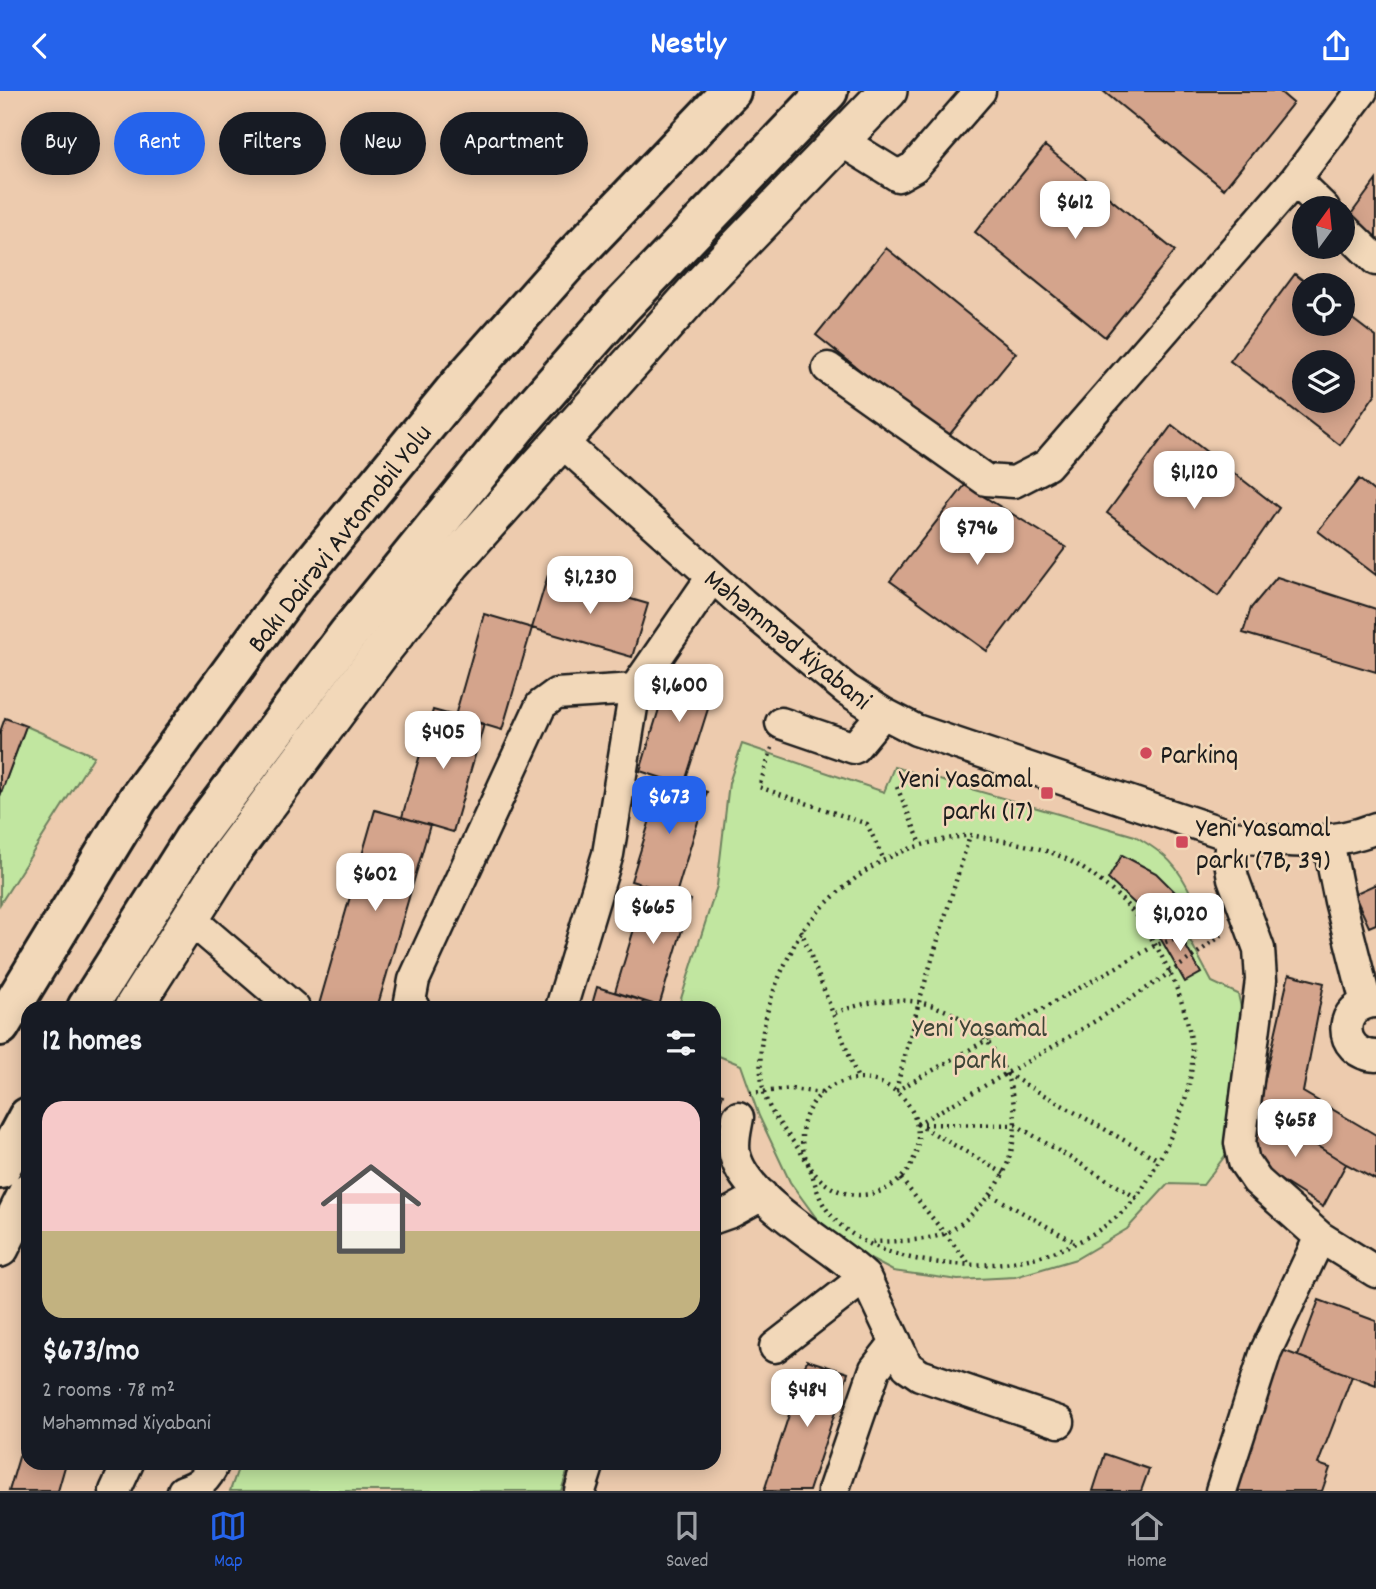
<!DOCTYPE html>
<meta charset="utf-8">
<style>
body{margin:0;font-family:Dekko,sans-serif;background:#242831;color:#f1f3f6;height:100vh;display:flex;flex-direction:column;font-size:26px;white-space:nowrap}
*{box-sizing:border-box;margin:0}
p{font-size:23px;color:#9ea1a6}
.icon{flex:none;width:38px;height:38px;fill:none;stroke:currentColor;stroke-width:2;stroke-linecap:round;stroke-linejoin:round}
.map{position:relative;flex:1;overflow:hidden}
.sheet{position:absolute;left:21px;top:910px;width:700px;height:469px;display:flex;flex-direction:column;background:#171b24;border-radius:21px;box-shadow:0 4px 18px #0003}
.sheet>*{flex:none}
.hud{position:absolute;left:21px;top:21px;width:700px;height:63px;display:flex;gap:14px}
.needle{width:46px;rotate:15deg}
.controls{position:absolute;left:1292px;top:105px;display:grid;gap:14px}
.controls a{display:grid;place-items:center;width:63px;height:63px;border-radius:50%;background:#171b24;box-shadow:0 4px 18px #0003;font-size:35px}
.price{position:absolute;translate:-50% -60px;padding:0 16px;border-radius:14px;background:#fff;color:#222;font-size:23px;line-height:46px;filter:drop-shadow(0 2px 4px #0008)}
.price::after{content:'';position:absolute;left:50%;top:42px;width:21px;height:16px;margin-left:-10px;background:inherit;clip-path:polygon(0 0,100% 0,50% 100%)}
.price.on{background:#2563eb;color:#fff}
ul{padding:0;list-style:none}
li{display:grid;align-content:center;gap:14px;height:371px;padding:0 21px}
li+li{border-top:2px solid #363941}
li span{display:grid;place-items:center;height:217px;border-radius:21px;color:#555}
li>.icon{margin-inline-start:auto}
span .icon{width:126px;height:126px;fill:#fffc;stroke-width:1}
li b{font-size:30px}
h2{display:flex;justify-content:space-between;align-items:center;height:84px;padding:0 21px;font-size:30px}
.chip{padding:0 24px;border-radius:32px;background:#171b24;box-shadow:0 4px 18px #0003;font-size:24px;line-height:63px}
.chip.on{background:#2563eb;color:#fff}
header{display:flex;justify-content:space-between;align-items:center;height:91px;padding:0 21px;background:#2563eb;color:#fff;font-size:32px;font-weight:700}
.dock{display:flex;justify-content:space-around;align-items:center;height:98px;border-top:2px solid #363941;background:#171b24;font-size:19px;color:#9ea1a6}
.dock a{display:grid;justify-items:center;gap:4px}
.dock .on{color:#2563eb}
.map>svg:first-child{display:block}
.green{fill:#c1e6a0;stroke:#6e815e;stroke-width:2}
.building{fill:#d4a48c;stroke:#1c1c1c;stroke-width:2;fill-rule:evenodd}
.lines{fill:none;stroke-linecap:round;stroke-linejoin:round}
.minor-casing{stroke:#1c1c1c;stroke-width:35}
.major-casing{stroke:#1c1c1c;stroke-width:42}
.highway-casing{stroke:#1c1c1c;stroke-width:44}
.path{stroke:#1c1c1c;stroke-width:4.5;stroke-dasharray:2 5;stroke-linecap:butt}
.minor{stroke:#f2d8b9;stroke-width:30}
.major{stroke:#f2d8b9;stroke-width:37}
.highway{stroke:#f2d8b9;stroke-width:38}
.poi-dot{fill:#d1495b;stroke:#f2d8b9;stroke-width:2.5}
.labels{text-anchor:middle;stroke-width:5;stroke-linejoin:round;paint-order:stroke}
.street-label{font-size:28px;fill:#1c1c1c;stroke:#f2d8b9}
.poi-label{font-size:28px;fill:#1c1c1c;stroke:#f2d8b9;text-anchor:start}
.park-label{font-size:28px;fill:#3d4436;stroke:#f2d8b9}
</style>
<header><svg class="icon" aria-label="back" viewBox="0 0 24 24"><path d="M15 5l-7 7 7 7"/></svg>Nestly<svg class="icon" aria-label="share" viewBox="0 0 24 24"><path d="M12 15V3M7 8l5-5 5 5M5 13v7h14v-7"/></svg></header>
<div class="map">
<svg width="1376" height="1400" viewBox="0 0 1376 1400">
<rect width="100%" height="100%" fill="#edcbae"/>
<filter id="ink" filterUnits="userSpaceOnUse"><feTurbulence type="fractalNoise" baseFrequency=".0143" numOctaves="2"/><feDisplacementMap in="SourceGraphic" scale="14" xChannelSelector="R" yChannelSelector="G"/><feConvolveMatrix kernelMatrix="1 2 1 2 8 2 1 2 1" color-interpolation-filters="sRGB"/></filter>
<g filter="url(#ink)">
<path class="green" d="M26 635 94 665 0 813V705Z
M742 653 884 701 894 676 1135 745C1167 764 1177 773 1193 807L1176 823 1212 891 1238 903 1245 934 1238 1002 1227 1062 1203 1094 1168 1093 1127 1138 1076 1168 1015 1186 958 1189 893 1180 851 1158 817 1128 790 1091 759 1025 741 974 714 963V917H678L717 795 729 692Z
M240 1372H570L561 1400H230Z"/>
<path class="building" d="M1103 0H1279L1293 12 1224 98Z
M1045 55 1175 160 1105 246 975 141Z
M1376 89V147L1349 126Z
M886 157 1016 262 946 348 816 244Z
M1295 183 1309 194H1304V233H1342V220L1376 246V302L1340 354 1230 270ZM1304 271H1342V310H1304Z
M1172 334 1279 417 1218 505 1107 422Z
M1359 388 1376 402V484L1318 440Z
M965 394 1066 456 987 560 890 490Z
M548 484 648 513 632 566 532 537Z
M1277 486 1376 518V581L1243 542 1251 517Z
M484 523 532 537 502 639 455 625Z
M673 572 718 586 684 694 640 680Z
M433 619 484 633 453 741 402 726Z
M5 627 26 635 0 705V641Z
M663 687 707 701 676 803 631 790Z
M375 719 430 734 377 917H318Z
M1122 764 1156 782 1184 810 1157 833 1108 788Z
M1376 793V833L1369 836 1354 803Z
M647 795 691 809 659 915 615 901Z
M1174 834 1201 882 1185 891 1158 843Z
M1289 883 1324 892 1303 1001 1376 1044V1089L1346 1073 1258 1018Z
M597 896 643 910 641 917H591Z
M714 1000 723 1003 714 1028Z
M1258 1018 1346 1073 1323 1116 1274 1085 1255 1070 1250 1053Z
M1319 1209 1376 1230V1294L1298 1265Z
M1282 1259 1352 1285 1318 1373 1330 1377 1322 1400H1237L1230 1398Z
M807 1269 848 1282 809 1400H764Z
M28 1336V1372H66L58 1400H9Z
M1105 1363 1149 1378 1141 1400H1093Z"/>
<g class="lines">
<g class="minor-casing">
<path id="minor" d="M840 49 898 85 914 76 980 0
M1295 89 1324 117
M1342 136 1376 169
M828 277 986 389 1014 391 1047 374 1295 89 1362 0
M562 351 742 512 847 599 883 622 916 639 1232 745C1281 751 1329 756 1376 737
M781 632 854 657 883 622
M1232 745 1229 765 1233 787 1259 858 1261 889 1240 1052 1244 1071 1257 1090 1320 1146 1376 1181
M1328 750 1340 810 1366 912
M189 827 294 917
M1376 911C1337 912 1336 963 1376 965
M414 917 410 910 414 889 541 614 556 603 635 598
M561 917 608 763 635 598 712 486
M738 1026C736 1039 732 1051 735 1064 746 1110 832 1154 865 1186L907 1275 920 1284 1059 1331
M714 1127 731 1121 762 1104
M775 1256 865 1186
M115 1400 128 1372
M183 1400C199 1395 207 1388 214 1372
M580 1400 589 1372
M833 1400 875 1278 896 1251
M1221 1400 1266 1260 1320 1146"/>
</g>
<g class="major-casing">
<path id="major" d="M133 917 233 760 381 561 452 472 701 194 888 0
M0 1157 28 1101"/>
</g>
<g class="highway-casing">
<path id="highway" d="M87 917 193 749 349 542 516 336 621 216 828 0
M0 935 138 708 292 498 464 288 569 170 731 0
M0 1078 28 1026"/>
</g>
<path class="path" d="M772 657 759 696 867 733 884 769
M897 696 921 753
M970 744C998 749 1029 753 1055 763 1079 772 1104 792 1122 809 1157 843 1196 925 1192 973 1189 1013 1166 1058 1146 1092 1122 1133 1070 1160 1024 1169 964 1181 861 1172 825 1116 815 1101 814 1081 804 1066 790 1044 768 1024 763 997 754 951 770 901 791 861 795 853 798 844 804 837 826 810 855 784 886 768 913 754 940 749 970 744Z
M801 839 858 988
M835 922C874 907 914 903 953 923 1022 958 1036 1060 981 1114 971 1124 958 1137 944 1143 921 1151 894 1150 870 1151
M1007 983 1159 1069
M802 1046a58 58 0 1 1 116 0a58 58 0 1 1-116 0Z
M896 999 919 911 970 744
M896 1000 1156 854 1222 833
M750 1002 792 998 821 1002
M917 1033C1021 974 1128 916 1223 843
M917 1033 1016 1034 1137 1107
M917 1033 1005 1083
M901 1088 970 1174
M991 1104 1075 1151"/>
<use href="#minor" class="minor"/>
<use href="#major" class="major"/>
<use href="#highway" class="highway"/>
</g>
</g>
<g class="poi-dot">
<circle cx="1146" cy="662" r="7"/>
<rect x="1040" y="695" width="14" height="14" rx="3.5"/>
<rect x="1175" y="744" width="14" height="14" rx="3.5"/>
</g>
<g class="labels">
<g class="street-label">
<text transform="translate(338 446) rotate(-52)" y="10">Bakı Dairəvi Avtomobil Yolu</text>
<text transform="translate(789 547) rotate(39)" y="10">Məhəmməd Xiyabani</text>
</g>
<g class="poi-label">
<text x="1160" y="672">Parkinq</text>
<text x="1033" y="696" text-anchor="end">Yeni Yasamal<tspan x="1033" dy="32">parkı (17)</tspan></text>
<text x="1196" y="745">Yeni Yasamal<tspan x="1196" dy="32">parkı (7B, 39)</tspan></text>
</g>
<g class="park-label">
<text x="980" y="945">Yeni Yasamal<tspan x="980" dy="32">parkı</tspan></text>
</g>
</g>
</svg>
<div class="controls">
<a><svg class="needle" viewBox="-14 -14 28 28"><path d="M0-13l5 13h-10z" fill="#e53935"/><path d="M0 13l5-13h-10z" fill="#9ea1a6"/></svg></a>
<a><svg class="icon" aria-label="locate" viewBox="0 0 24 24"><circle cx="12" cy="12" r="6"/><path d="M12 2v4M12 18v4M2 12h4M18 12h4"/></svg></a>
<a><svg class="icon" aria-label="layers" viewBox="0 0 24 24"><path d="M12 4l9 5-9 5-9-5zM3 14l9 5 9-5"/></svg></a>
</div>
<b class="price" style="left:1075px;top:150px">$612</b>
<b class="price" style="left:1194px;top:420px">$1,120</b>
<b class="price" style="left:977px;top:476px">$796</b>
<b class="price" style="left:590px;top:525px">$1,230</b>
<b class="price" style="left:679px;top:633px">$1,600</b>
<b class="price" style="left:443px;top:680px">$405</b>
<b class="price on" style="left:669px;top:745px">$673</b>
<b class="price" style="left:375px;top:822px">$602</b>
<b class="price" style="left:653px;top:855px">$665</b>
<b class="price" style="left:1180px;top:862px">$1,020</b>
<b class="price" style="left:1295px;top:1068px">$658</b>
<b class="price" style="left:807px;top:1338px">$484</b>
<div class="hud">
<a class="chip">Buy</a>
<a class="chip on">Rent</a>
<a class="chip">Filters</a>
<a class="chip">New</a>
<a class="chip">Apartment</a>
</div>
<section class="sheet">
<h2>12 homes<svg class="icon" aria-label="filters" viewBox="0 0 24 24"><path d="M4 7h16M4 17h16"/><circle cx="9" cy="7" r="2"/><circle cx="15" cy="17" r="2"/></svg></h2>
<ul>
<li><span style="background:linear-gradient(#f6c9c9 60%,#c2b280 0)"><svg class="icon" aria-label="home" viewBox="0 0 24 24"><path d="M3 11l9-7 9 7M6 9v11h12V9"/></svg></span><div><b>$673/mo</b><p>2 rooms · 78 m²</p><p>Məhəmməd Xiyabani</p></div></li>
</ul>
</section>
</div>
<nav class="dock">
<a class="on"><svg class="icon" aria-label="map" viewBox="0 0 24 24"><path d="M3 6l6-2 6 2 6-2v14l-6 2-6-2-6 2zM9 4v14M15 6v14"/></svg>Map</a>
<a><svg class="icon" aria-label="saved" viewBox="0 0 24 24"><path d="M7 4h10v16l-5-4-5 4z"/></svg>Saved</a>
<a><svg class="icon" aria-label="home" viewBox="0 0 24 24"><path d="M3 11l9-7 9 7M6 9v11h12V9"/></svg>Home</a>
</nav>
